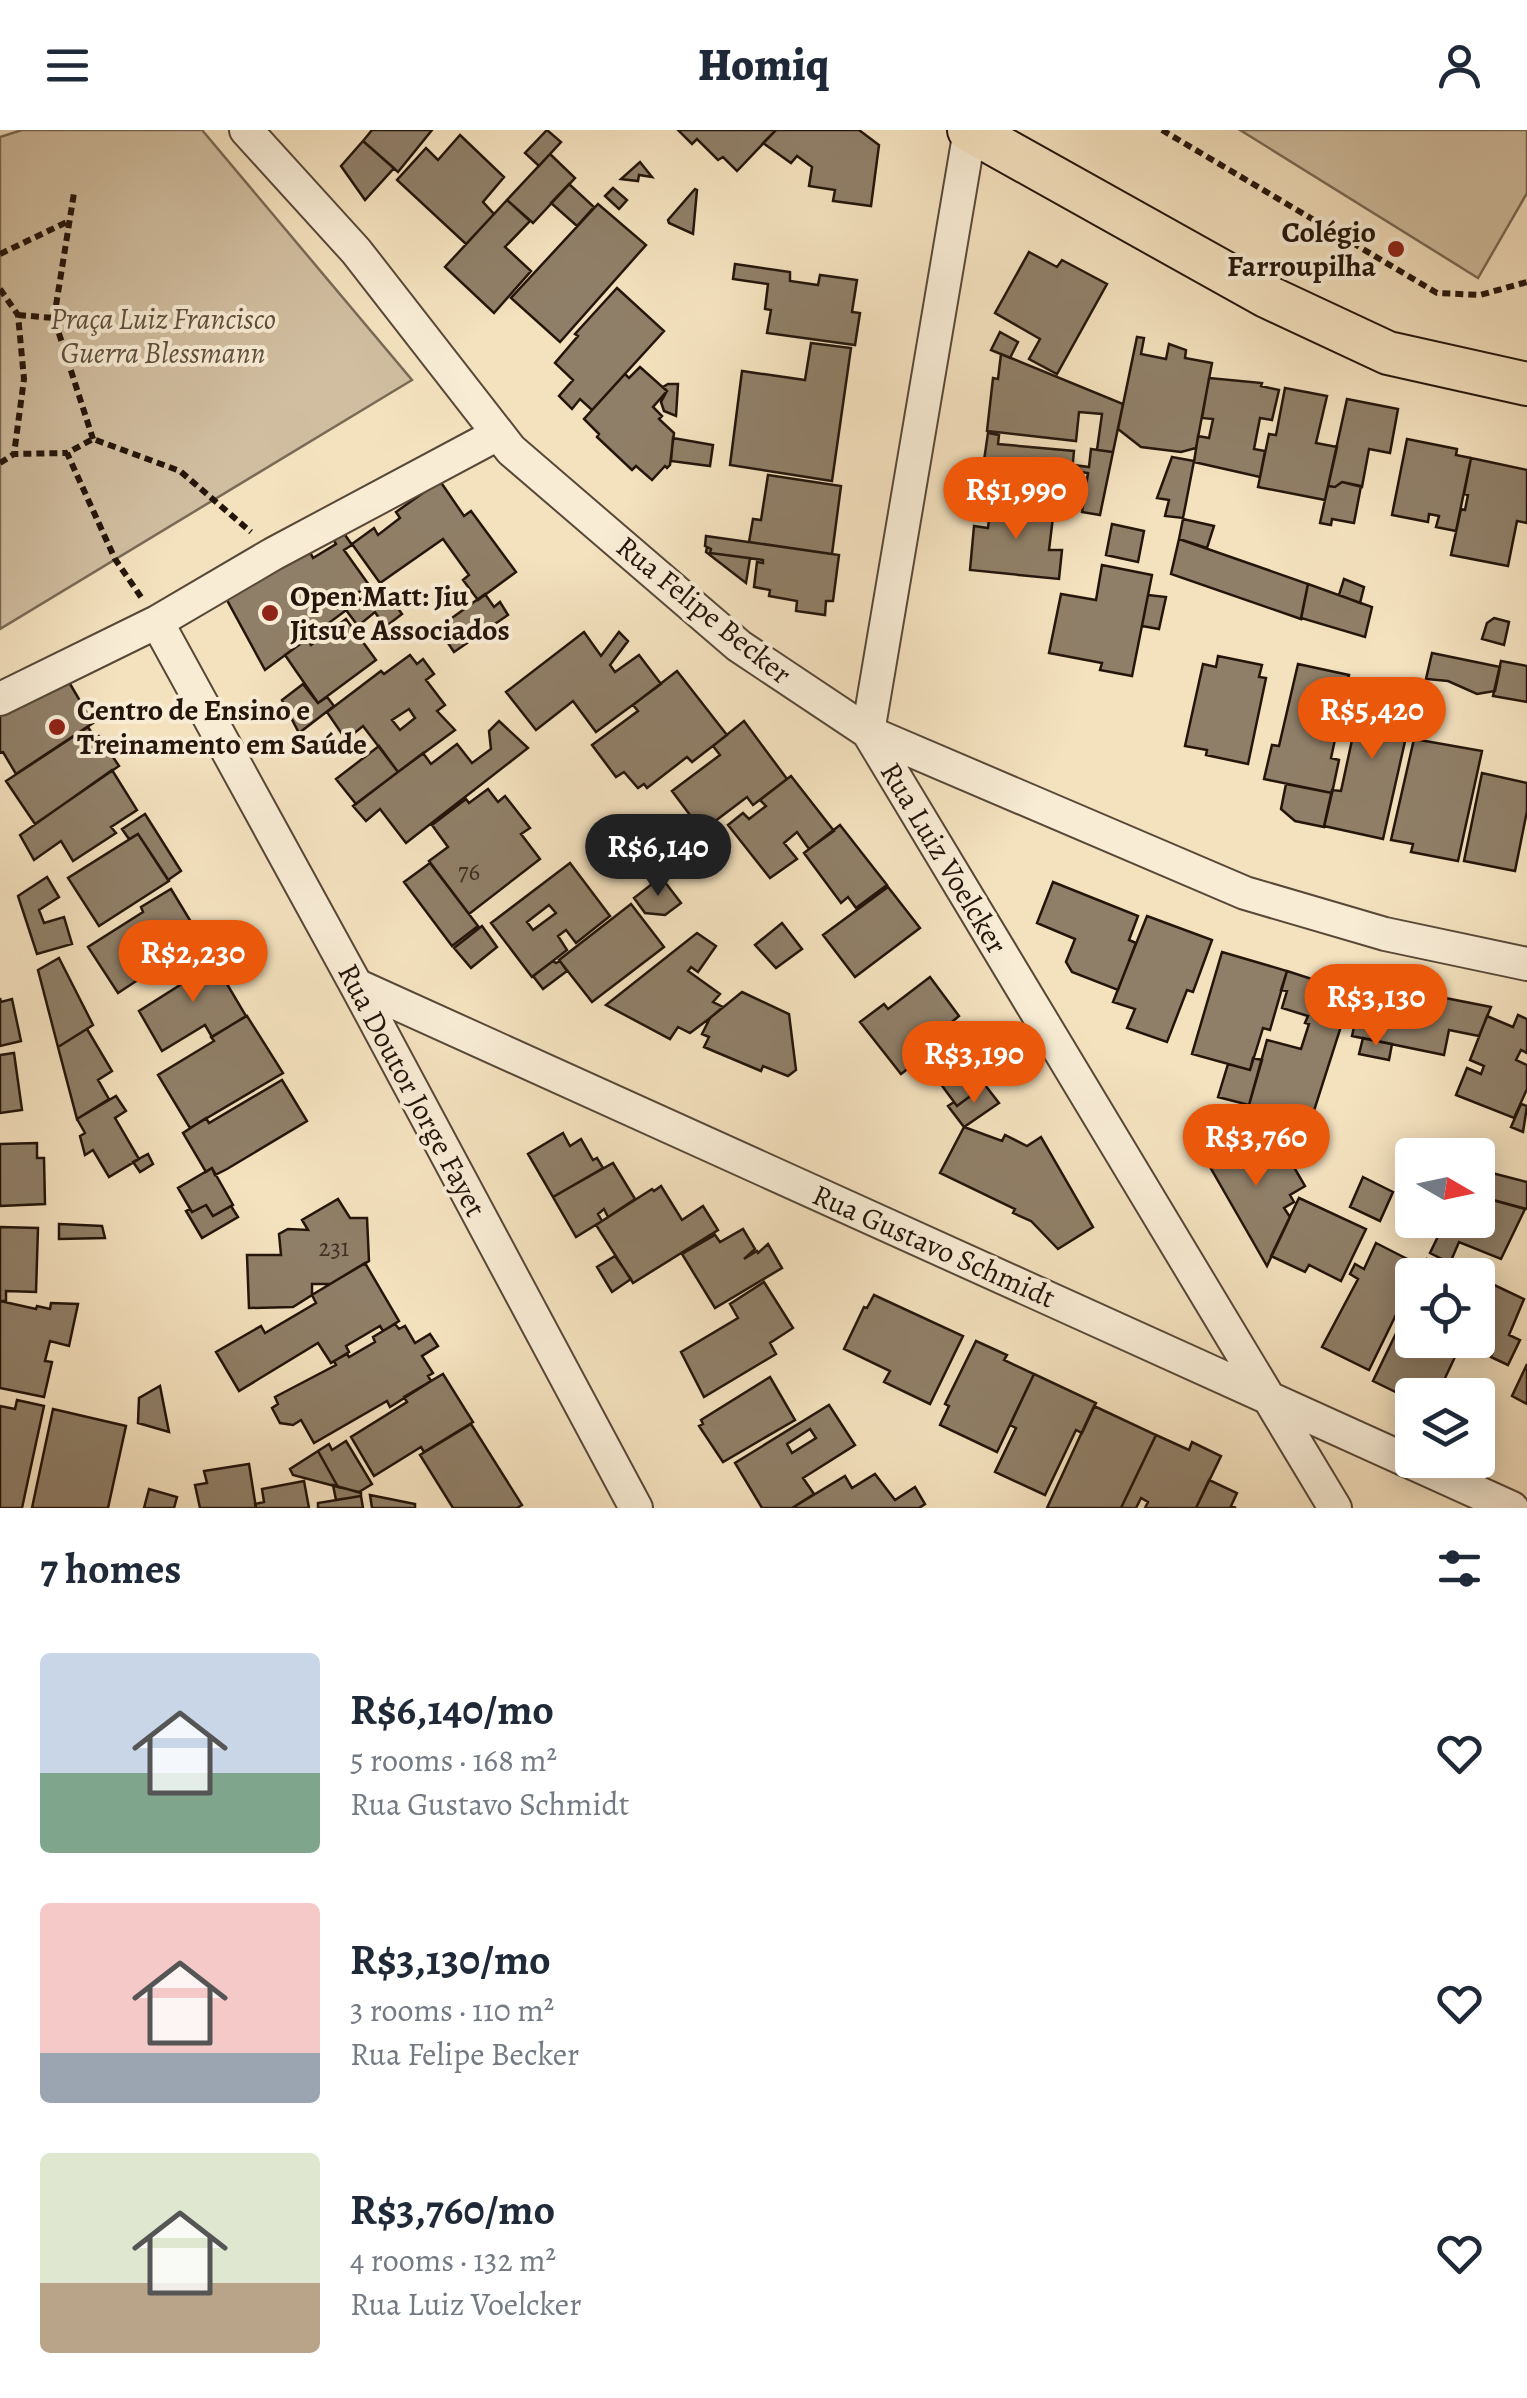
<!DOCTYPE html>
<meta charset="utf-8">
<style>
body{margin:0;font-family:Alegreya,serif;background:#f6f6f7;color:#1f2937;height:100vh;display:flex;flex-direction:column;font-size:38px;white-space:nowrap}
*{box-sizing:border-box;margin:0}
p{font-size:32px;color:#747a83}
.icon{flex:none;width:55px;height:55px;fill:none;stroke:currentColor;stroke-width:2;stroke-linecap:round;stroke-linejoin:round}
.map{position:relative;height:1378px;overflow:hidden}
.drawer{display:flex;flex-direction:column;background:#fff;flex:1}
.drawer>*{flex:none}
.needle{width:65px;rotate:99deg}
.fabs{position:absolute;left:1395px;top:1008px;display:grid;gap:20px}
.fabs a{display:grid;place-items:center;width:100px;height:100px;border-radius:10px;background:#fff;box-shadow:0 5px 25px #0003;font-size:50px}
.price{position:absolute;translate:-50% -85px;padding:0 22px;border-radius:35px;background:#ea580c;color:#fff;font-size:32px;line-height:65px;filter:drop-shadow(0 2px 5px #0008)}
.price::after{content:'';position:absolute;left:50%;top:60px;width:30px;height:22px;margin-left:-15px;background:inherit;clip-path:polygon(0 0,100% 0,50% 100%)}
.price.current{background:#222;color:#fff}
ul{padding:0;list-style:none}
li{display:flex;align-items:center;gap:30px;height:250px;padding:0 40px}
li span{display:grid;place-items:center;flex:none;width:280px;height:200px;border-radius:10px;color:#555}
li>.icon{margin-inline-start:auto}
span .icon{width:120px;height:120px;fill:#fffc;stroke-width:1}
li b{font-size:42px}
h2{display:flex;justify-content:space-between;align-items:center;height:120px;padding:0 40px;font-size:42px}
header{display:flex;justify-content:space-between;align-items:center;height:130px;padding:0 40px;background:#fff;font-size:45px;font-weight:800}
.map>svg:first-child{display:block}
.green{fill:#d1bea0;stroke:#7a6a56;stroke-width:2.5}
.building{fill:#907f68;stroke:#24150b;stroke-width:2.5;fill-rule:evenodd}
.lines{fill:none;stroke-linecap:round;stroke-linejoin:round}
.minor-casing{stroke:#584838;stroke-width:36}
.major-casing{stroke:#24150b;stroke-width:46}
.path{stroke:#24150b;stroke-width:6;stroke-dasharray:8 5;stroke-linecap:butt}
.minor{stroke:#f8ecd5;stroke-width:32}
.major{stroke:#f4e1be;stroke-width:42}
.poi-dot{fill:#8f2418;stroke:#f8ecd5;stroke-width:4}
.labels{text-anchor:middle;stroke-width:8;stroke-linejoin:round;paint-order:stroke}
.number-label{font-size:25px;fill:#3f3022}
.poi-label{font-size:30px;font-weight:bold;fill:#24150b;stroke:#f8ecd5;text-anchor:start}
.park-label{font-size:30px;font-style:italic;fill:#61503f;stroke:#f8ecd5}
.street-label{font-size:30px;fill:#24150b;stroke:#f8ecd5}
</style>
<header><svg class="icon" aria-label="menu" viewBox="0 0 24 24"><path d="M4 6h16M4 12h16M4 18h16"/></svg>Homiq<svg class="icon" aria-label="person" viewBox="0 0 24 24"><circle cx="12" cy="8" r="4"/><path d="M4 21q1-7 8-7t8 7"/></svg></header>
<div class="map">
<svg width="1527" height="1378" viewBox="0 0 1527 1378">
<rect width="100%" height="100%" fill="#f4e1be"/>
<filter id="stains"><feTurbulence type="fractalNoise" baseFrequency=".002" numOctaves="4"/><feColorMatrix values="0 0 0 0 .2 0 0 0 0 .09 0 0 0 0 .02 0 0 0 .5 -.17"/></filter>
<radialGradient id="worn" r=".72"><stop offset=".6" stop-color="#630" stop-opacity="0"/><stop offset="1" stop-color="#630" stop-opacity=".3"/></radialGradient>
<path class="green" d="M22 0H202L412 250 0 499V7Z
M1240 0H1527V63L1478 148Z"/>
<path class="building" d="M372 0H432L398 42 363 11Z
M547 0 561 12 539 36 525 23Z
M678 0H776L737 41 723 27 718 30 697 9 692 14Z
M776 0H859L879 15 871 76 833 71 835 60 809 56 812 37 797 26 791 33 763 13Z
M460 5 504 47 483 72 494 84 466 114 397 50 426 18 438 30Z
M363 11 394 38 365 70 341 36Z
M550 24 575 48 533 93 507 70Z
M640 32 652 47 639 45 638 51 621 49Z
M569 54 594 77 577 96 551 73Z
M613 58 627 70 619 79 605 66Z
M695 59 697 60 693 104 669 93 668 90Z
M507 70 530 91 505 117 531 141 494 183 445 137Z
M598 74 646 115 560 212 511 168Z
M1029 122 1057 137 1062 130 1107 154 1057 244 1029 229 1040 209 995 183Z
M735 134 790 142V151L818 155 820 145 857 150 852 182 860 183 855 215 767 203 771 180 765 179 768 154 733 149Z
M617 158 664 201 592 280 580 269 572 279 559 266 573 250 555 233 578 206 575 204Z
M1000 202 1018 212 1010 228 991 220Z
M1137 207 1144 208 1141 224 1166 229 1169 214 1186 220 1185 228 1212 233 1196 318 1181 322 1141 317 1118 299Z
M811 213 851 218 832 351 730 335 742 241 805 250Z
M1001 224 1123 274 1113 322 1097 320 1102 284 1079 282 1076 311 987 301 993 248 998 249Z
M640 237 667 261 653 277 662 286 659 289 674 303 670 335 667 338 665 336 652 350 636 336 632 340 597 307 599 304 584 289 625 244 629 248Z
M1209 248 1262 253 1261 256 1279 260 1272 290 1260 288 1254 319 1265 321 1260 347 1194 332 1198 306 1209 308 1213 289 1202 288Z
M668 254H678L676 286 664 281 661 272 667 261 663 257Z
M1285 258 1327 266 1316 313 1337 317 1325 370 1258 357 1269 304 1276 305Z
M1347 269 1398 279 1390 323 1369 319 1362 357 1342 352 1335 357 1328 356Z
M988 303 999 305 998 314 1074 321 1072 342 1080 346 1079 356 1071 355 1069 374 979 365Z
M673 308 713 315 710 336 671 331Z
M1407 309 1457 319 1456 325 1471 328 1456 401 1436 397 1439 386 1429 384 1428 392 1392 385Z
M1091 319 1113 322 1100 385 1082 382 1088 343 1080 342V346L1072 342 1073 335 1089 337Z
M1172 327 1194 331 1183 388 1165 386 1169 370 1157 368Z
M1471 328 1527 340V393L1517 391 1508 436 1451 425 1461 379 1465 380 1468 365 1464 364Z
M768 345 841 356 832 424 749 412 753 389 761 390Z
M440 351 464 386 471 381 516 442 478 470 463 450 469 445 443 409 380 453 352 414 374 398 378 405 400 388 396 382Z
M1342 352 1361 356 1354 393 1332 389 1331 395 1320 393 1328 356 1335 357Z
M991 371 1054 379 1049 420H1062L1059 449 970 440 974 396 988 398Z
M1183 389 1214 396 1207 418 1179 409Z
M1112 394 1144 401 1138 432 1106 425Z
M343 402 352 415 344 420 369 455 356 464 360 470 265 540 222 461 306 414 313 428 336 414 333 409Z
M706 406 839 425 833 471H826L825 485 796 481 797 471 769 466 770 460 754 457 757 432 763 433V430L710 423 711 419 705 416Z
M1179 409 1308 454 1301 489 1171 444Z
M707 417 711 419 710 423 750 428 746 453 706 422Z
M1102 435 1152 445 1132 546 1100 540 1102 533 1049 523 1061 464 1096 470Z
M1344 449 1364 457 1360 473 1339 465Z
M1308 454 1372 477 1365 507 1301 488Z
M381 455 402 484 385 497 375 482 358 496 346 480Z
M485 464 494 477 500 472 508 485 454 522 438 498Z
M1148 465 1166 467 1159 499 1142 496Z
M1494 488 1509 492 1504 515 1482 509 1487 493Z
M346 489 376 530 318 573 285 525 307 509 311 515Z
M584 502 601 526 619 502 628 511 610 535 615 542 639 525 661 554 596 602 573 571 536 600 506 562Z
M1432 523 1500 537 1495 561 1477 564 1448 551 1426 549Z
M410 525 417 534 423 529 434 544 426 550 445 575 437 581 455 600 398 642 363 596 346 610 327 582 381 541 384 544ZM409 579 415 588 400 600 392 590Z
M1218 526 1262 535 1259 547 1266 548 1248 634 1206 625 1207 620 1185 616 1203 534 1216 537Z
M1501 531 1527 536V572L1493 566Z
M1298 534 1349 545 1331 628 1339 630 1332 663 1264 649 1272 615 1279 616Z
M677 541 727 605 692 632 687 627 647 658 644 654 638 658 624 642 616 647 592 615 638 581 633 575Z
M66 547 93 593 16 644 3 622 0 623V579Z
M303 554 318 573 327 567 334 576 299 603 282 570Z
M1355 556 1422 571 1415 600 1408 598 1383 709 1324 696 1332 660 1341 661 1357 587 1348 586Z
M499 591 528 618 406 713 380 679 366 691 353 676 423 623 431 634 457 614 472 633 491 619 489 601Z
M744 591 787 649 753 675 747 667 702 701 672 661 720 625 713 616Z
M88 597 95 608 99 606 119 636 35 694 6 651Z
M1414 609 1482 621 1458 731 1411 722 1413 714 1391 710Z
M379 616 398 642 356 674 336 649Z
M112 640 137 680 111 697 116 703 73 731 61 711 34 730 20 705Z
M1482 643 1527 653V681L1515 741 1464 731Z
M791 646 834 701 809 719 797 702 784 713 797 729 770 748 728 695 743 683 749 689 766 676 760 670Z
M1286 654 1332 663 1324 697 1295 691 1281 679Z
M488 659 498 672 505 666 530 698 521 704 540 729 469 784 429 731 448 717 432 695 466 669 469 673Z
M145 684 181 741 168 750 138 704 129 709 122 699Z
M840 695 887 755 856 778 848 767 841 773 804 723Z
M138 704 169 751 99 796 68 748Z
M430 733 478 796 452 816 404 752Z
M570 733 610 786 576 813 566 800 558 806 567 820 532 847 491 793ZM549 775 556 783 533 800 527 792Z
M47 747 59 767 39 780 44 793 64 787 72 814 37 824 18 766Z
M661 747 681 773 665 785 645 783 634 768Z
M1053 752 1138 786 1129 810 1136 813 1118 860 1072 842 1066 832 1075 809 1037 793Z
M888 757 920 798 855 847 823 805Z
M171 759 202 810 199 812 206 823 176 843 168 830 118 863 88 817 143 782 141 777Z
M631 774 664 817 592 872 559 830Z
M1147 786 1212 810 1193 862 1187 860 1167 912 1127 898 1135 879 1113 872Z
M782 793 802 819 776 838 755 815Z
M482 796 497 817 471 838 454 818Z
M697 803 716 816 698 842 691 837 688 841 720 864 713 872 723 877 710 888 690 903 678 897 670 909 606 875Z
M208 822 246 886 212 907 205 895 162 921 139 881 180 855 174 844Z
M1222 822 1287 841 1270 900 1263 898 1250 940 1192 924Z
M59 828 93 895 58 917 38 840Z
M553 831 556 833 560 831 567 841 543 859 533 846Z
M1287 841 1352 862 1312 987 1282 979 1281 984 1249 975 1267 910 1301 919 1309 894 1305 893 1308 886 1282 878 1287 861 1281 860Z
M930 847 959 886 947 896 953 904 901 944 860 892 884 874 888 879Z
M1364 852 1491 877 1479 906 1449 900 1444 925 1352 906Z
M742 862 789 884 796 940 788 946 763 936 761 941 704 917 709 907 702 904 710 888Z
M0 868 1 872 12 869 21 911 0 916Z
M1518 885 1527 889V923L1521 920 1516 930 1527 935V959L1514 988 1456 965 1467 938 1481 944 1484 936 1470 930 1487 886 1513 897Z
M247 886 283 943 190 998 158 945 214 911 211 907Z
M87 899 112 941 98 950 109 969 77 989 58 917Z
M971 901 995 933 982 943 988 953 957 976 926 934Z
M1363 908 1392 914 1389 930 1359 924Z
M14 923 22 980 0 983V925Z
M1253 928 1262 930 1249 975 1218 967 1228 934 1250 940Z
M282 950 307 991 227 1039 215 1045 212 1038 206 1042 183 1003 206 988 209 993Z
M985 955 999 973 964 997 948 976 954 972 957 976Z
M116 966 126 981 115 988 139 1029 109 1047 93 1020 85 1025 80 1006 85 1003 77 989Z
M1521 974 1527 976 1523 1002 1511 997Z
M1220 988 1243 995 1239 1009 1216 1004Z
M964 997 1002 1011 1005 1005 1027 1016 1041 1007 1093 1097 1058 1119 1031 1091 1013 1083 1015 1079 940 1043Z
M563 1003 570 1016 581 1009 593 1030 597 1028 603 1038 553 1067 528 1024Z
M1230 1007 1261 1014 1269 1028 1284 1020 1305 1056 1290 1065 1294 1072 1284 1078 1290 1087 1267 1136 1202 1023Z
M37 1013V1028H44L45 1074 0 1076V1014Z
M148 1024 153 1034 140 1042 133 1032Z
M613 1033 635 1069 608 1087 604 1079 598 1084 602 1091 576 1107 553 1067Z
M212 1038 233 1075 213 1086 206 1075 192 1082 178 1058Z
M1492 1043 1527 1052V1079L1482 1067Z
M1363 1047 1393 1062 1380 1091 1350 1077Z
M661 1056 682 1090 703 1076 718 1100 633 1153 596 1095 652 1059 654 1061Z
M1478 1066 1525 1079 1501 1129 1459 1112 1450 1133 1430 1123 1446 1090H1478Z
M1299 1068 1366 1099 1341 1151 1309 1135 1305 1142 1271 1126Z
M338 1069 350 1088H367L369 1131 330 1154H312V1165L293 1177 249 1178 247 1125H281L279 1104 288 1099 308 1100 302 1090Z
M206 1075 213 1086 231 1076 238 1087 202 1108 186 1081 190 1079 192 1082Z
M59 1094 102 1096 105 1108 59 1109Z
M0 1097 38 1098 36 1162 6 1161V1171H0Z
M743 1099 755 1119 744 1129 757 1121 758 1123 768 1114 782 1138 715 1178 682 1124 715 1105 720 1112Z
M1376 1113 1421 1136 1416 1145H1412V1152L1369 1240 1322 1217 1358 1149 1350 1144 1355 1134 1364 1139Z
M615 1126 631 1149 612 1162 597 1137Z
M1427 1129 1446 1139 1443 1145H1419Z
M365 1133 399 1191 383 1201 380 1196 346 1216 349 1222 331 1233 318 1213 239 1261 216 1222 261 1196 265 1203 316 1173 312 1165Z
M764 1152 793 1198 770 1213 776 1224 704 1267 681 1222 738 1188 730 1174Z
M1490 1153 1524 1169 1509 1205 1520 1210 1508 1235 1491 1227 1493 1222 1484 1218 1481 1225 1460 1215 1463 1210H1478V1180Z
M1412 1159V1210H1463L1437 1265H1412V1270L1373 1251 1401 1193 1397 1191Z
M874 1165 963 1206 930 1274 884 1252 890 1241 844 1219 864 1177 867 1178Z
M0 1171 36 1179 37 1176 50 1179 51 1173 78 1174 69 1216 50 1211 45 1231 52 1232 44 1267 0 1258Z
M395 1194 399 1199 405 1196 415 1213 430 1204 438 1216 422 1226 433 1243 428 1246 431 1251 390 1277 387 1271 314 1313 301 1290 293 1295 280 1293 272 1278 278 1274 275 1267 336 1235 334 1231 347 1224 349 1227 375 1212 373 1207Z
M976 1211 1007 1225 1004 1230 1034 1244 997 1322 940 1295 949 1276 945 1274Z
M1527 1234V1274L1512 1266Z
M443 1244 473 1292 424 1322 421 1317 374 1346 351 1307 407 1272 404 1267Z
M1034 1244 1096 1273 1082 1303 1076 1300 1045 1365 995 1342 1016 1298 1010 1295Z
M770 1247 795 1290 723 1332 699 1296 703 1294 701 1290Z
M160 1256 169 1302 138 1293 139 1268Z
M17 1270 44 1276 22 1378H0V1276L15 1279Z
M829 1275 855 1315 803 1348 814 1364 792 1378H762L735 1333ZM810 1299 816 1308 792 1323 787 1314Z
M1094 1276 1156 1305 1121 1378H1047Z
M53 1279 126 1296 108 1378H32Z
M471 1294 522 1375 517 1378H453L420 1325Z
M1156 1305 1189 1320 1192 1312 1221 1326 1196 1378H1145L1148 1372 1141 1368 1136 1378H1121Z
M346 1311 372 1354 359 1362 338 1357 318 1321 329 1314 332 1320Z
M318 1321 338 1357 293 1345 290 1339Z
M249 1334 256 1378H200L195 1355 207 1353 204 1341Z
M875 1344 895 1370 915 1357 925 1374 919 1378H792L845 1346 852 1358Z
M1209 1350 1237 1363 1231 1376 1236 1378H1196Z
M304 1351 309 1378H256L255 1374 264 1372 262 1359Z
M333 1355 361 1363V1366L336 1370Z
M149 1359 177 1367 174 1378H144Z
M370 1365 415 1374V1378H372Z
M361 1366 363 1378H318V1373Z"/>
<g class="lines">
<g class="minor-casing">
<path id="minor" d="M246 0 356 121 511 320 739 516 868 602 1245 763 1385 804 1527 834
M970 0 868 602 1335 1378
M157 492 356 855 636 1378
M0 569 157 492 273 424 496 305
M356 855 1512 1378"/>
</g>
<g class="major-casing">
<path id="major" d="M969 0 1266 166 1388 223 1527 254"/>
</g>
<path class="path" d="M1162 0 1437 163 1480 165 1527 152
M0 124 69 91
M0 159 18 185 24 249 14 324
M18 185 54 188 93 309
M54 188 74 63
M0 333 14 324 67 323
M141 467 115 429 67 323 93 309 180 341 251 402"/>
<use href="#minor" class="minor"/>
<use href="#major" class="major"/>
</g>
<g class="poi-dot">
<circle cx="1396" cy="119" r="10"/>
<circle cx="270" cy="483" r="10"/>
<circle cx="57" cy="597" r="10"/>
</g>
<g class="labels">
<g class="number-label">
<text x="469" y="750">76</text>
<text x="334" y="1126">231</text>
</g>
<g class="poi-label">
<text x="1376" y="112" text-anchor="end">Colégio<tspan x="1376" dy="34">Farroupilha</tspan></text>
<text x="290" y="476">Open Matt: Jiu<tspan x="290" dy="34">Jitsu e Associados</tspan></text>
<text x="77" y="590">Centro de Ensino e<tspan x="77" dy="34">Treinamento em Saúde</tspan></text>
</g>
<g class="park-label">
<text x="163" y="199">Praça Luiz Francisco<tspan x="163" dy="34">Guerra Blessmann</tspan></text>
</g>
<g class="street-label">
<text transform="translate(704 480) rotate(39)" y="10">Rua Felipe Becker</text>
<text transform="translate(944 728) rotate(59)" y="10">Rua Luiz Voelcker</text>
<text transform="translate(412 960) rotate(62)" y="10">Rua Doutor Jorge Fayet</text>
<text transform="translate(934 1116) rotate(24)" y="10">Rua Gustavo Schmidt</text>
</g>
</g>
<rect width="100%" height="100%" filter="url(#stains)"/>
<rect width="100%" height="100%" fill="url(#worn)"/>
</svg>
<div class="fabs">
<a><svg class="needle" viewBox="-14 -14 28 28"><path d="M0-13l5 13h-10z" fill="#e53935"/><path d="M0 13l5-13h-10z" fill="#747a83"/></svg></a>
<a><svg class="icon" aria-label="locate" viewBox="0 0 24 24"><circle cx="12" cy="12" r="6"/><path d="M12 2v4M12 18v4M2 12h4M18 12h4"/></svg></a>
<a><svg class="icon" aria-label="layers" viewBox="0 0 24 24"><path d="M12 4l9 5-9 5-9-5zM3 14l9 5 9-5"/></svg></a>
</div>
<b class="price" style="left:1016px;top:412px">R$1,990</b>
<b class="price" style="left:1372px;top:632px">R$5,420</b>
<b class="price current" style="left:658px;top:769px">R$6,140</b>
<b class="price" style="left:193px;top:875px">R$2,230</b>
<b class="price" style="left:1376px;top:919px">R$3,130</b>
<b class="price" style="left:974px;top:976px">R$3,190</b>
<b class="price" style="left:1256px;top:1059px">R$3,760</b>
</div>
<section class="drawer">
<h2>7 homes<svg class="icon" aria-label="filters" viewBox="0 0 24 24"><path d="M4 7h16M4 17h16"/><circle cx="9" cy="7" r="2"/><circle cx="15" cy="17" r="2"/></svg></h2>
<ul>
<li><span style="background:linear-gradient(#c9d6e8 60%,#7fa58c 0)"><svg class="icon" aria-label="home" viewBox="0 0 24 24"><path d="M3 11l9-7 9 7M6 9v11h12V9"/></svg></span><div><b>R$6,140/mo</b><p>5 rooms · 168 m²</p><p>Rua Gustavo Schmidt</p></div><svg class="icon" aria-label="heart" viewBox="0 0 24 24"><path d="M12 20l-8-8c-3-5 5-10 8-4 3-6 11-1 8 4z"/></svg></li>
<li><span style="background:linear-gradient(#f6c9c9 75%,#9aa5b1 0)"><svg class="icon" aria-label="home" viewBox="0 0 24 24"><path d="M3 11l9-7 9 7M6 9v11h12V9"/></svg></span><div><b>R$3,130/mo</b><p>3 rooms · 110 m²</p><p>Rua Felipe Becker</p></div><svg class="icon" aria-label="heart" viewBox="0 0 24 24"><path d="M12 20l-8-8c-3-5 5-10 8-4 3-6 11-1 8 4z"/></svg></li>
<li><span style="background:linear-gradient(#dfe7d0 65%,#b9a48a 0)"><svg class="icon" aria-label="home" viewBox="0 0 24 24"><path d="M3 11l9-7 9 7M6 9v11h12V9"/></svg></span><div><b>R$3,760/mo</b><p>4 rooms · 132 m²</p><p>Rua Luiz Voelcker</p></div><svg class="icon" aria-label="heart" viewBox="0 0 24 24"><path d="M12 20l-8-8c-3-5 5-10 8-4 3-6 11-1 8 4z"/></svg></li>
</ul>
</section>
